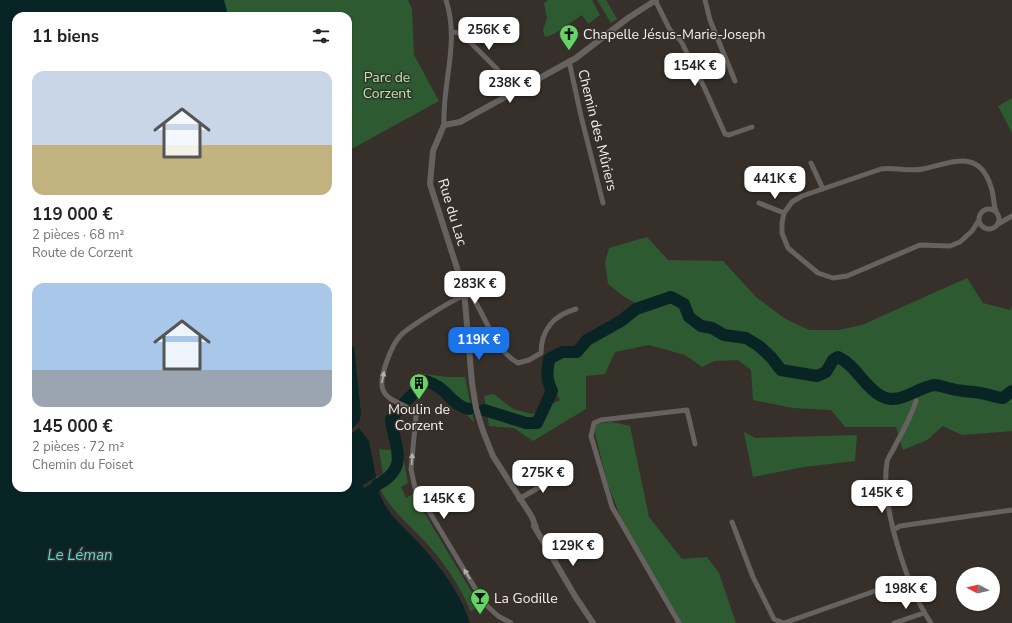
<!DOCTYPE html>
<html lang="fr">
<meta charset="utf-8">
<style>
body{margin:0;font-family:"Nunito Sans",sans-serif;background:#f2f2f2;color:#222;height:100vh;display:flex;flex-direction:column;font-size:15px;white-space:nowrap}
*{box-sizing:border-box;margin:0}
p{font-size:13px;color:#767676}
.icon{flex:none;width:22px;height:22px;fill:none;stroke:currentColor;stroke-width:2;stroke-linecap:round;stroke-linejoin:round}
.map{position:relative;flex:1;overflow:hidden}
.sheet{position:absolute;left:12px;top:12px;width:340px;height:480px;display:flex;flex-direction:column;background:#fff;border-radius:12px;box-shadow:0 1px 3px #0004}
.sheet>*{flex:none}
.needle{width:26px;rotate:277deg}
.fabs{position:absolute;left:956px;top:567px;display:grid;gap:8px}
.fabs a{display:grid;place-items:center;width:44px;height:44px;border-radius:50%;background:#fff;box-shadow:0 1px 3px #0004;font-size:20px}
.price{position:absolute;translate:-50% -34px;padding:0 9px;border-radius:8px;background:#fff;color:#222;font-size:13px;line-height:26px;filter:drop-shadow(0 1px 2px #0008)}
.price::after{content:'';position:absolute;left:50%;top:24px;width:12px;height:9px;margin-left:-6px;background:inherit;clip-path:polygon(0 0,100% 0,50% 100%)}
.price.on{background:#1a73e8;color:#fff}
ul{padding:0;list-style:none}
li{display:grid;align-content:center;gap:8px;height:212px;padding:0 20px}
li span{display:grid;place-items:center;height:124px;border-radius:12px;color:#555}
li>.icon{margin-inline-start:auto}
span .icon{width:72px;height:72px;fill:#fffc;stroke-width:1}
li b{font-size:17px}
h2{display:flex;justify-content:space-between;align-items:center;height:48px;padding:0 20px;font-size:17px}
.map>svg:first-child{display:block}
.green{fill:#2e5a31}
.water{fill:#082425}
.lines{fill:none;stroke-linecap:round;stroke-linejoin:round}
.river{stroke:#082425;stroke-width:12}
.minor{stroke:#666260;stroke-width:5}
.tertiary{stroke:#666260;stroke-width:6}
.oneway{fill:#b4b0ac}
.labels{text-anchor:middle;stroke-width:3;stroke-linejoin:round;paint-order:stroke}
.poi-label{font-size:14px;fill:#f4efeb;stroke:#37302a;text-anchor:start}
.park-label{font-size:14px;fill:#a9eeac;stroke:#37302a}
.street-label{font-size:14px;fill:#f4efeb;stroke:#37302a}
.water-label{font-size:15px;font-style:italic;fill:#58dadd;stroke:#37302a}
</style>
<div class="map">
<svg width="1012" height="623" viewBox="0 0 1012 623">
<rect width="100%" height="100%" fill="#37302a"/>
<path class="green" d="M224 0H408L412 9 414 55 439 101 348 151V16H228Z
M548 0H592L600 15 588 24 582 15 554 34 545 37 543 30 547 18 544 3Z
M597 0H606L617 19 611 23Z
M1012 98V133L998 106Z
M647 237 668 260 723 261 756 297 784 318 809 330H839L862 325 967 278 983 303 1010 310 1012 307V431L962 435 943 426 927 440 903 450 896 427H845L831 410 793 408 753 400 751 370 738 360 714 361 702 367 685 355 649 345 615 352 605 374 586 376V409L533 441 514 428 489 426 484 396 494 394 513 409 532 414 560 400 550 380 553 361 639 305 623 296 608 284 605 262 609 248Z
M423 374 448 377H465L474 422 444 394 430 386 407 405 400 402 421 383Z
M612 422 630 426 649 517 682 559 707 557 719 573 736 623H681L624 526 607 482 594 429 596 424Z
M744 432 755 438 857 435 855 461 804 467 753 477Z
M379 449 402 451 408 483 401 487 406 498 413 494 473 594 469 597 476 607 471 612C462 590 449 570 434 552 417 530 382 506 376 477L383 475Z"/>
<path class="water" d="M0 0H224L228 16H16V488H348V436L359 428 369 441 376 477 363 485 364 488 377 481C379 511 407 528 425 550 443 570 462 597 470 623H0Z
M354 346 361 414 359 422 348 432V351Z"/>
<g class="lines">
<path class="river" d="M404 403 426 381C447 387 452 406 469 409
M484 410 526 423H537L552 391C546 379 547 372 549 359L562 352H577L587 340 621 321 636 309 671 297 684 304 689 317 701 326 712 328 724 335 746 338 759 346 771 357 781 370 817 376 826 372 833 360 838 357C856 365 864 387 881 396 899 406 916 388 934 385 939 385 946 388 952 389 963 392 974 391 985 394 991 395 997 398 1003 398L1012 391
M377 485C411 467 394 447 391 419L398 410"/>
<path class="minor" d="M655 0 670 30 681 41 705 89 725 134 729 135 752 127
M705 0 710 20 735 81
M452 32 461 33 497 69 513 93
M569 61 581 116 603 203
M444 125C442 83 460 43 446 0
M811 163 823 189
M759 203 784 213
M979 219a10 10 0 1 1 20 0a10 10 0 1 1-20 0Z
M979 220 972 231 960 242 950 246 920 245 847 276 833 278 818 273 788 248 782 233V223L784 213 792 202 802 196 881 169C895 167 909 172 923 169 952 163 979 148 991 187 994 195 993 203 996 211
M998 224 1012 216
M916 401C911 417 903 431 895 446 893 451 888 457 887 462 880 504 907 588 931 623
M519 499 550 481 554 475
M732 522 753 577 774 619 783 623
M893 530 900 526 1012 510
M511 623 498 616 484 603 415 488 411 469 416 416C408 402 389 404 383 390 378 378 392 344 401 335 409 327 449 302 461 297L469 295 472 297C487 318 494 350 518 363L529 360 541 353C541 330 554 315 576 309
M679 623 612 507 591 436 594 423 601 420 687 410 695 444
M784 623 909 579
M894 623 924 613"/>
<path class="tertiary" d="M534 526 575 596 593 623
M536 528 532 517 493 456 483 431 476 408 472 383 464 290 430 184 433 151 444 125 460 122 576 58 628 18 656 0"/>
</g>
<defs><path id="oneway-solid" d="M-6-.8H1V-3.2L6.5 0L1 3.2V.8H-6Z"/></defs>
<g class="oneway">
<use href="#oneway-solid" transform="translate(383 377) rotate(-79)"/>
<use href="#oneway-solid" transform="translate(412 459) rotate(-86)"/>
<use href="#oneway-solid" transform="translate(467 574) rotate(-121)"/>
</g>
<defs>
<g id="church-pin" transform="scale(1)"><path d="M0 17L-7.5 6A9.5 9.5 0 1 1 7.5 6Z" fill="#65d467" stroke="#37302a"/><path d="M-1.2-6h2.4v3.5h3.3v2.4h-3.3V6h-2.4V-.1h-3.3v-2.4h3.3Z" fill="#111"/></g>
<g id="building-pin" transform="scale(1)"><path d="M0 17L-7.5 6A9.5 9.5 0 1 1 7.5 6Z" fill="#65d467" stroke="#37302a"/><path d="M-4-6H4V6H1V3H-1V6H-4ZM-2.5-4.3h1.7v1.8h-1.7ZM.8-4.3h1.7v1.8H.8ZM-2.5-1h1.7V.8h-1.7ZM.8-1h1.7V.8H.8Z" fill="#111"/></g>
<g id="bar-pin" transform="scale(1)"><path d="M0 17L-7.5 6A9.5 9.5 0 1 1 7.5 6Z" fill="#65d467" stroke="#37302a"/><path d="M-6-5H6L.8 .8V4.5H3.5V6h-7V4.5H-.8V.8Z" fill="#111"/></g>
</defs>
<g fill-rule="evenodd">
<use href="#church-pin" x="569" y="34"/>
<use href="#building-pin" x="419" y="383"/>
<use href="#bar-pin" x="480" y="598"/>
</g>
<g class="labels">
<g class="poi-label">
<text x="583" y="39">Chapelle Jésus-Marie-Joseph</text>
<text x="419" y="414" text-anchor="middle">Moulin de<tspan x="419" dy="16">Corzent</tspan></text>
<text x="494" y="603">La Godille</text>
</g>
<g class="park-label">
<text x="387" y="82">Parc de<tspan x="387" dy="16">Corzent</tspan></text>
</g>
<g class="street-label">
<text transform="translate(598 130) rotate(76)" y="5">Chemin des Mûriers</text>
<text transform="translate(453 212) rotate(73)" y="5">Rue du Lac</text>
</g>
<g class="water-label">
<text x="80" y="560">Le Léman</text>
</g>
</g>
</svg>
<div class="fabs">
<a><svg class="needle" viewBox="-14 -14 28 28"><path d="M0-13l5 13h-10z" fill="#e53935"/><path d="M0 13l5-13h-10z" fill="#767676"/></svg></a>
</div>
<b class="price" style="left:489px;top:51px">256K €</b>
<b class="price" style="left:695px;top:87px">154K €</b>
<b class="price" style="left:510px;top:104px">238K €</b>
<b class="price" style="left:775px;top:200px">441K €</b>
<b class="price" style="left:475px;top:305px">283K €</b>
<b class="price on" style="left:479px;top:361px">119K €</b>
<b class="price" style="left:543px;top:494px">275K €</b>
<b class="price" style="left:882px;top:514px">145K €</b>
<b class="price" style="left:444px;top:520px">145K €</b>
<b class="price" style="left:573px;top:567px">129K €</b>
<b class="price" style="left:906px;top:610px">198K €</b>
<section class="sheet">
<h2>11 biens<svg class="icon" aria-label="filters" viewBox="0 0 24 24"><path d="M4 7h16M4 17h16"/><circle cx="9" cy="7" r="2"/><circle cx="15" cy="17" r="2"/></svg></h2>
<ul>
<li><span style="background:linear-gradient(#c9d6e8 60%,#c2b280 0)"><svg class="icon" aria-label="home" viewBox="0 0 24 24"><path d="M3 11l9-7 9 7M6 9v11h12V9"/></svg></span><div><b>119 000 €</b><p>2 pièces · 68 m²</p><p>Route de Corzent</p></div></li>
<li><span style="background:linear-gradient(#a9c7e8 70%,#9aa5b1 0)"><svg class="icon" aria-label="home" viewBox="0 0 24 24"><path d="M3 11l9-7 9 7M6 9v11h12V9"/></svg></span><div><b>145 000 €</b><p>2 pièces · 72 m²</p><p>Chemin du Foiset</p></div></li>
</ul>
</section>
</div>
